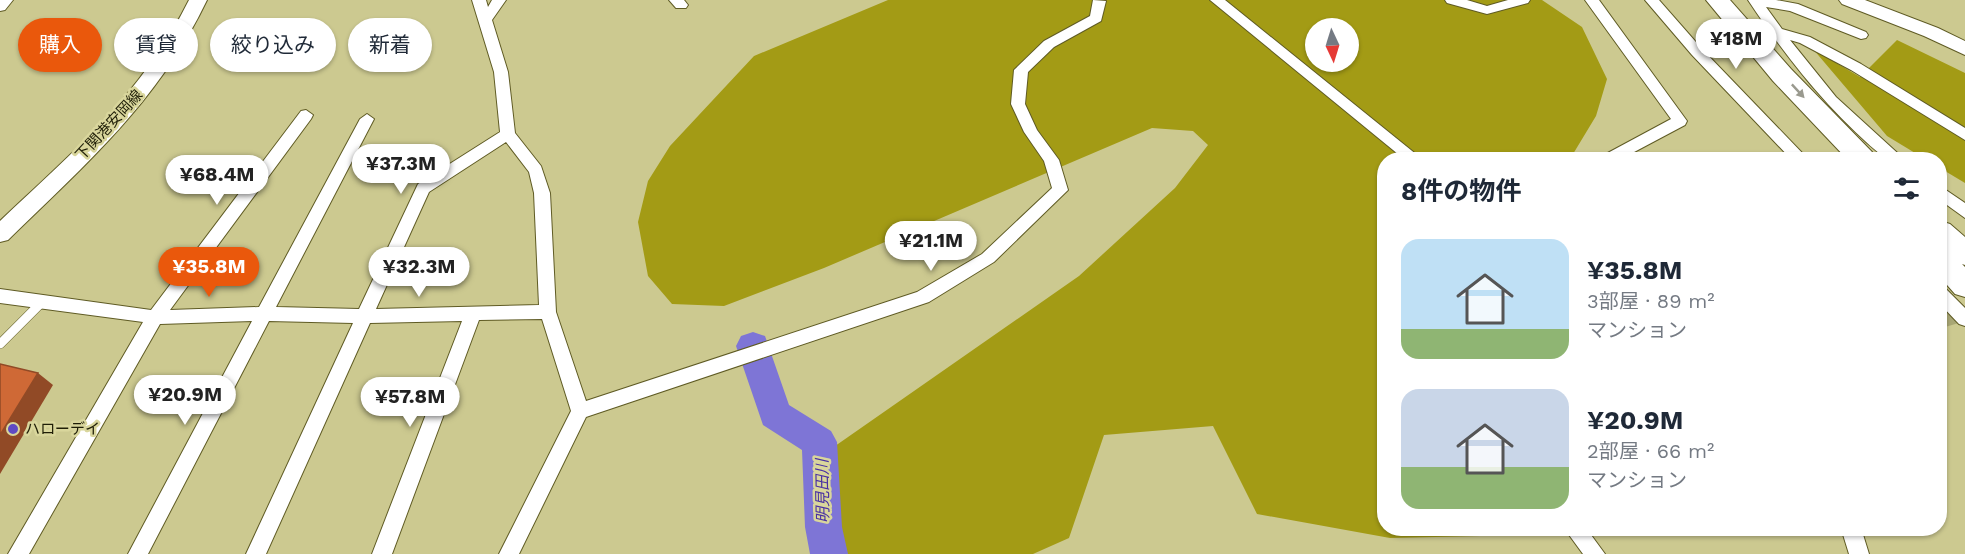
<!DOCTYPE html>
<html lang="ja">
<meta charset="utf-8">
<style>
body{margin:0;font-family:"Work Sans","Noto Sans JP",sans-serif;background:#f6f6f7;color:#1f2937;height:100vh;display:flex;flex-direction:column;font-size:22px;white-space:nowrap}
*{box-sizing:border-box;margin:0}
p{font-size:20px;color:#747a83}
.icon{flex:none;width:33px;height:33px;fill:none;stroke:currentColor;stroke-width:2;stroke-linecap:round;stroke-linejoin:round}
.map{position:relative;flex:1;overflow:hidden}
.drawer{position:absolute;left:1377px;top:152px;width:570px;height:384px;display:flex;flex-direction:column;background:#fff;border-radius:24px;box-shadow:0 2px 4px #0004}
.drawer>*{flex:none}
.guide{position:absolute;left:18px;top:18px;width:570px;height:54px;display:flex;gap:12px}
.needle{width:39px;rotate:176deg}
.tools{position:absolute;left:1305px;top:18px;display:grid;gap:12px}
.tools a{display:grid;place-items:center;width:54px;height:54px;border-radius:50%;background:#fff;box-shadow:0 2px 4px #0004;font-size:30px}
.price{position:absolute;translate:-50% -51px;padding:0 14px;border-radius:21px;background:#fff;color:#222;font-size:20px;line-height:39px;filter:drop-shadow(0 2px 3px #0008)}
.price::after{content:'';position:absolute;left:50%;top:36px;width:18px;height:14px;margin-left:-9px;background:inherit;clip-path:polygon(0 0,100% 0,50% 100%)}
.price.active{background:#ea580c;color:#fff}
ul{padding:0;list-style:none}
li{display:flex;align-items:center;gap:18px;height:150px;padding:0 24px}
li span{display:grid;place-items:center;flex:none;width:168px;height:120px;border-radius:18px;color:#555}
li>.icon{margin-inline-start:auto}
span .icon{width:72px;height:72px;fill:#fffc;stroke-width:1}
li b{font-size:26px}
h2{display:flex;justify-content:space-between;align-items:center;height:72px;padding:0 24px;font-size:26px}
.pill{padding:0 21px;border-radius:27px;background:#fff;box-shadow:0 2px 4px #0004;font-size:21px;line-height:54px}
.pill.active{background:#ea580c;color:#fff}
.map>svg:first-child{display:block}
.green{fill:#a39b15;fill-rule:evenodd}
.lines{fill:none;stroke-linecap:round;stroke-linejoin:round}
.river{fill:#7e75d6;fill-rule:evenodd}
.street-tunnel{stroke:#a9a775;stroke-width:18;stroke-dasharray:18 9;stroke-linecap:butt}
.lane-casing{stroke:#5f5b24;stroke-width:10}
.street-casing{stroke:#5f5b24;stroke-width:2}
.secondary-casing{stroke:#5f5b24;stroke-width:2}
.highway-casing{stroke:#5f5b24;stroke-width:2}
.lane{stroke:#fff;stroke-width:9}
.street{fill:#fff;fill-rule:evenodd}
.secondary{fill:#fff;fill-rule:evenodd}
.highway{fill:#fff;fill-rule:evenodd}
.shaded-wall{fill:#914a26}
.building{fill:#cf6936;stroke:#914a26;stroke-width:1.5}
.oneway{fill:#9a9a8f}
.poi-dot{fill:#5f4bc4;stroke:#d9d69c;stroke-width:2}
.labels{text-anchor:middle;stroke-width:5;stroke-linejoin:round;paint-order:stroke}
.street-label{font-size:15px;fill:#1f1e07;stroke:#d9d69c}
.poi-label{font-size:15px;fill:#1f1e07;stroke:#d9d69c;text-anchor:start}
.water-label{font-size:16px;font-style:italic;fill:#4830a3;stroke:#d9d69c}
</style>
<div class="map">
<svg width="1965" height="554" viewBox="0 0 1965 554">
<rect width="100%" height="100%" fill="#ccc990"/>
<path class="green" d="M888 0H1542L1582 27 1607 79 1596 116 1570 159H1384V528H1527L1526 535 1390 538 1257 514 1213 426 1104 435 1069 538 1033 554H827L818 537 805 467 1079 276 1175 188 1208 145 1193 131 1152 128 824 268 724 306 672 304 648 276 638 222 648 181 670 146 754 56ZM1316 28H1348V62H1316Z
M1897 40 1965 73V183L1940 168V159H1925L1887 136 1813 49 1860 77Z"/>
<g class="lines">
<path class="river" d="M753 332 765 336 789 405 831 431 837 442 842 527 848 554H810L805 527 802 450 763 425 736 346 741 336Z"/>
<path class="street-tunnel" d="M1940 319 1965 312"/>
<g class="lane-casing">
<path id="lane" d="M0 344 42 302"/>
</g>
<g class="street-casing">
<path id="street" d="M0 0H13L5 10 0 11Z
M472 0H486L488 7 492 0H506L492 20 508 72 515 133 541 166 550 193 556 312 586 401 917 292 982 254 1052 188 1044 161 1024 132 1011 104 1014 70 1044 41 1090 16 1093 0 1106 1 1101 21 1054 47 1028 72 1025 104 1037 130 1059 160 1068 190 994 262 929 302 586 417 519 554H499L571 411 542 319 479 320 392 554H372L462 321 370 323 266 554H246L353 323 269 321 148 554H128L252 321 160 324 29 554H8L143 322 0 303V289L151 310 301 111 306 110 313 115 311 119 170 310 259 307 360 119 367 114 374 119 276 307 359 309 418 184 500 132 494 72ZM506 142 529 172 534 193 539 305 376 309 429 192Z
M669 0H684L688 5 686 8H676Z
M1210 0H1225L1422 159H1404Z
M1445 0H1467L1487 6 1508 0H1530L1528 3 1487 14 1447 3Z
M1585 0H1599L1687 121 1685 125 1621 159H1601L1604 155 1671 119Z
M1645 0H1659L1702 49 1808 159H1791L1692 55Z
M1748 0H1776L1798 4 1866 32 1868 35 1866 38 1861 39 1790 11 1766 7 1782 29 1810 37 1861 64 1965 128V140L1851 70 1800 43 1790 40 1836 97 1904 159H1886C1830 113 1788 60 1748 0Z
M1940 186 1965 203V218L1940 200Z
M1940 287 1946 289 1965 308V326L1959 324 1940 304Z
M1564 528H1586L1605 554H1583Z
M1841 528H1861L1869 554H1849Z"/>
</g>
<g class="secondary-casing">
<path id="secondary" d="M189 0H207C158 102 87 163 8 240L0 242V221C75 150 142 94 189 0Z
M1839 0H1865L1938 28 1965 41V55L1924 36 1842 4Z"/>
</g>
<g class="highway-casing">
<path id="highway" d="M1706 0H1730L1791 69 1872 152 1876 159H1847L1773 81Z
M1940 221 1950 224 1965 237V265L1962 264 1965 267V297L1955 294 1940 277Z"/>
</g>
<use href="#lane" class="lane"/>
<use href="#street" class="street"/>
<use href="#secondary" class="secondary"/>
<use href="#highway" class="highway"/>
</g>
<path class="shaded-wall" d="M38 373 53 385 0 474V435Z"/>
<path class="building" d="M0 364 38 373 0 435Z"/>
<defs><path id="oneway-solid" d="M-6-.8H1V-3.2L6.5 0L1 3.2V.8H-6Z" transform="scale(1.5)"/></defs>
<use class="oneway" href="#oneway-solid" transform="translate(1798 91) rotate(47)"/>
<circle class="poi-dot" cx="13" cy="429" r="6"/>
<g class="labels">
<g class="street-label">
<text transform="translate(109 125) rotate(-47)" y="5">下関港安岡線</text>
</g>
<g class="poi-label">
<text x="25" y="434">ハローデイ</text>
</g>
<g class="water-label">
<text transform="translate(822 491) rotate(-91)" y="6">明見田川</text>
</g>
</g>
</svg>
<div class="tools">
<a><svg class="needle" viewBox="-14 -14 28 28"><path d="M0-13l5 13h-10z" fill="#e53935"/><path d="M0 13l5-13h-10z" fill="#747a83"/></svg></a>
</div>
<b class="price" style="left:1736px;top:70px">¥18M</b>
<b class="price" style="left:401px;top:195px">¥37.3M</b>
<b class="price" style="left:217px;top:206px">¥68.4M</b>
<b class="price" style="left:931px;top:272px">¥21.1M</b>
<b class="price active" style="left:209px;top:298px">¥35.8M</b>
<b class="price" style="left:419px;top:298px">¥32.3M</b>
<b class="price" style="left:185px;top:426px">¥20.9M</b>
<b class="price" style="left:410px;top:428px">¥57.8M</b>
<div class="guide">
<a class="pill active">購入</a>
<a class="pill">賃貸</a>
<a class="pill">絞り込み</a>
<a class="pill">新着</a>
</div>
<section class="drawer">
<h2>8件の物件<svg class="icon" aria-label="filters" viewBox="0 0 24 24"><path d="M4 7h16M4 17h16"/><circle cx="9" cy="7" r="2"/><circle cx="15" cy="17" r="2"/></svg></h2>
<ul>
<li><span style="background:linear-gradient(#bfe0f5 75%,#8fb573 0)"><svg class="icon" aria-label="home" viewBox="0 0 24 24"><path d="M3 11l9-7 9 7M6 9v11h12V9"/></svg></span><div><b>¥35.8M</b><p>3部屋 · 89 m²</p><p>マンション</p></div></li>
<li><span style="background:linear-gradient(#c9d6e8 65%,#8fb573 0)"><svg class="icon" aria-label="home" viewBox="0 0 24 24"><path d="M3 11l9-7 9 7M6 9v11h12V9"/></svg></span><div><b>¥20.9M</b><p>2部屋 · 66 m²</p><p>マンション</p></div></li>
</ul>
</section>
</div>
